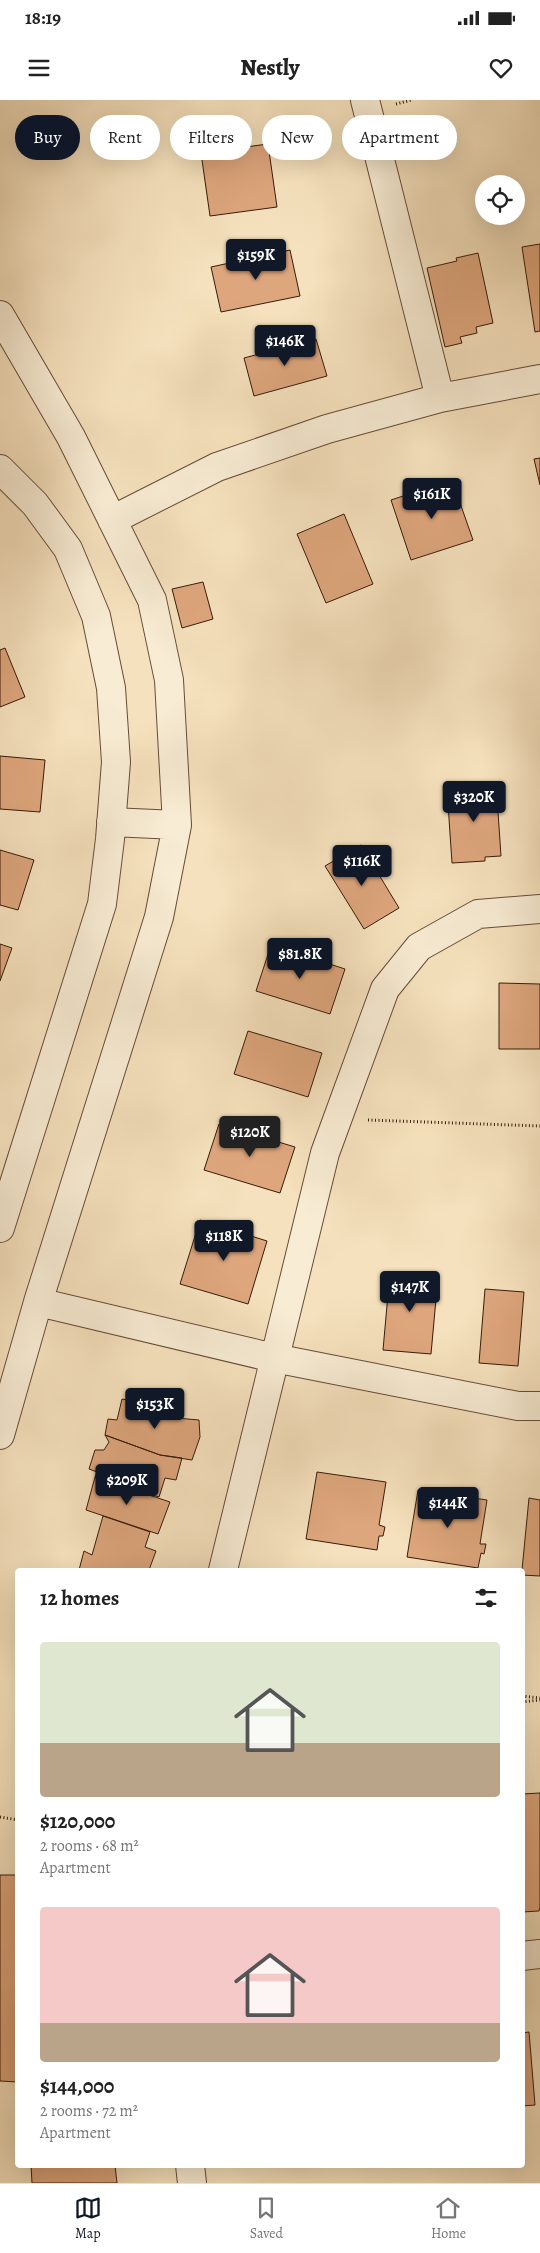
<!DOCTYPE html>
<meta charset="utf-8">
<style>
body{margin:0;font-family:Alegreya,serif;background:#f2f2f2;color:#222;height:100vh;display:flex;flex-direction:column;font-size:19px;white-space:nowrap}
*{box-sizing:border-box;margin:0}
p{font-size:16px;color:#767676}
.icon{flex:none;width:28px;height:28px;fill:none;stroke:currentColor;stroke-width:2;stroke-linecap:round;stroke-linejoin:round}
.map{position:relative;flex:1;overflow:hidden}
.drawer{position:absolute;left:15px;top:1468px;width:510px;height:600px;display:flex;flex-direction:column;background:#fff;border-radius:5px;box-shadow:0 5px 20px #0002}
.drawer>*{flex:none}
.top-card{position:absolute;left:15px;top:15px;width:510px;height:45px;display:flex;gap:10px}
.controls{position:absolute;left:475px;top:75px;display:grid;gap:10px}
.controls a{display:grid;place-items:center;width:50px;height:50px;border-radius:50%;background:#fff;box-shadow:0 5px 20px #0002;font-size:25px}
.price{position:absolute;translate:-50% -42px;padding:0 11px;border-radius:5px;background:#111827;color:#fff;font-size:16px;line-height:32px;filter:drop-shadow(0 1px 2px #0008)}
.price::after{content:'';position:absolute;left:50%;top:30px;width:15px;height:11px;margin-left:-8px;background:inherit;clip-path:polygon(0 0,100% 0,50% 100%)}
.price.selected{background:#222;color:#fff}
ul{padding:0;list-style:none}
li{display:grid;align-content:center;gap:10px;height:265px;padding:0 25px}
li span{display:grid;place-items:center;height:155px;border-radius:5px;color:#555}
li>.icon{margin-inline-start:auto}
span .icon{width:90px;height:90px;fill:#fffc;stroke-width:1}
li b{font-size:21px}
h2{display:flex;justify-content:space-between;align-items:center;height:60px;padding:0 25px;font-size:21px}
.pill{padding:0 18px;border-radius:22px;background:#fff;box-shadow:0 5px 20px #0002;font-size:18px;line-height:45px}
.pill.selected{background:#111827;color:#fff}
.status{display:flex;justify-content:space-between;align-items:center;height:35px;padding:0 25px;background:#fff;direction:ltr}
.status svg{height:14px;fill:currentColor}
header{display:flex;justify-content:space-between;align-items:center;height:65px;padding:0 25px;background:#fff;font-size:22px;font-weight:800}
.tab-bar{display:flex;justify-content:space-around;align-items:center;height:70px;border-top:1px solid #e0e0e0;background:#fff;font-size:14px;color:#767676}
.tab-bar a{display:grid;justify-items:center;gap:2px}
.tab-bar .selected{color:#111827}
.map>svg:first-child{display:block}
.building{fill:#dea67d;stroke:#371b0a}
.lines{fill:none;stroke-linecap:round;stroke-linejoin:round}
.street-casing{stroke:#664c37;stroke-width:30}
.path{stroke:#371b0a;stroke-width:3;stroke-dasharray:1 2.5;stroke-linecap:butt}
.street{stroke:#f8ecd4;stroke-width:28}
</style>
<div class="status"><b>18:19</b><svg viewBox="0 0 49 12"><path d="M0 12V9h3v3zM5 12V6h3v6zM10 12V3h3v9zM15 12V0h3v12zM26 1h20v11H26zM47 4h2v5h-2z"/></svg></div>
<header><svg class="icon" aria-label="menu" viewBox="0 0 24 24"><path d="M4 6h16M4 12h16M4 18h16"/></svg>Nestly<svg class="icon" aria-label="heart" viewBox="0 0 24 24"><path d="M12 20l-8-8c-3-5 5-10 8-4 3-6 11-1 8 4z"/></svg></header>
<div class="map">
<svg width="540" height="2083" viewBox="0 0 540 2083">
<rect width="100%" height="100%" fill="#f5e1bd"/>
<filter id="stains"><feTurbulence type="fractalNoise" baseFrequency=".004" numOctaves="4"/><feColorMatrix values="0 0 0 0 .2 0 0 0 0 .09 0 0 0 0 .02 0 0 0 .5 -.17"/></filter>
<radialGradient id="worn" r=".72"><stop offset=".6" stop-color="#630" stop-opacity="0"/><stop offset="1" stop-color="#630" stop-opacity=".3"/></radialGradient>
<path class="building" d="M268 44 277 107 210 116 201 53Z
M540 144V231L535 232 522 147Z
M290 150 300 196 221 212 211 167Z
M478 153 493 223 476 227 477 233 460 237 462 243 445 247 427 168 457 161 456 158Z
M316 239 327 276 254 296 244 258Z
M540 358V385L534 359Z
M452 380 473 440 411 460 391 400Z
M344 414 373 484 326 503 297 434Z
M203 482 213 519 182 528 172 489Z
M5 548 25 597 0 607V550Z
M0 656 45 660 40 712 0 709Z
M496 682 501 756 485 757V761L452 763 447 689 477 687V683Z
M361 745 399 808 364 829 325 766Z
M0 750 34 760 18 810 0 805Z
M0 844 12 848 0 881Z
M271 845 345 869 330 914 256 891Z
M499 883 540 884V949H499Z
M248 931 322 953 308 997 234 974Z
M219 1024 295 1047 280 1093 204 1070Z
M200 1120 267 1141 248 1204 180 1184Z
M390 1172 438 1177 431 1254 383 1250Z
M485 1189 524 1192 518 1266 479 1263Z
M122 1299 168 1308 165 1317 199 1320 200 1337 192 1360 160 1355 105 1335 108 1319 117 1320Z
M105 1335 160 1355 182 1358 176 1380 165 1378 159 1397 95 1377 97 1372 89 1369 95 1350H104L109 1342Z
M317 1372 386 1382 379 1425 385 1427 383 1436H379L377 1450 306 1439Z
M95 1377 170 1402 158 1434 86 1410Z
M418 1390 487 1400 480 1444H486L484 1454 481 1453 478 1468 407 1457Z
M529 1398 540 1400V1476L522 1475V1470Z
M103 1416 150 1432 145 1447 156 1451 149 1470H79L84 1451 92 1455Z
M540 1693V1807L539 1811 522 1812V1694Z
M0 1775H18V1982L0 1981Z
M529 1932 535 2005 522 2006V1933Z
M31 2065H115L117 2083H32Z"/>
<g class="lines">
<g class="street-casing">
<path id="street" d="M365 0 440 298
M0 215 71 337 152 500 169 580 177 725 159 817 38 1202 0 1335
M0 369 35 404 68 449 96 516 111 588 116 662 110 739 102 804 0 1128
M112 420 217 367 327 329 440 298 540 279
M111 722 177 725
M38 1202 274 1258 518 1306H540
M223 1470 325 1053 385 889 419 847 478 814 540 809
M522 1856 540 1854
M190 2065 192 2083"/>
</g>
<path class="path" d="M396 4 412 0
M368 1020 540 1026
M522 1596 540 1598
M522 1602 540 1600
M0 1717 18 1720"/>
<use href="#street" class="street"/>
</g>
<rect width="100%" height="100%" filter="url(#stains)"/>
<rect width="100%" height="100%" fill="url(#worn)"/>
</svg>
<div class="controls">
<a><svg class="icon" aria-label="locate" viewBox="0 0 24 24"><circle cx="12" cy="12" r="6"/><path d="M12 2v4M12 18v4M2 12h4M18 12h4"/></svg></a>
</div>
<b class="price" style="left:256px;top:181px">$159K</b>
<b class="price" style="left:285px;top:267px">$146K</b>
<b class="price" style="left:432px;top:420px">$161K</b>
<b class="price" style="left:474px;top:723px">$320K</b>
<b class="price" style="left:362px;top:787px">$116K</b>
<b class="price" style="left:300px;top:880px">$81.8K</b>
<b class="price selected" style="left:250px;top:1058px">$120K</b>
<b class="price" style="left:224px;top:1162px">$118K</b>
<b class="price" style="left:410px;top:1213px">$147K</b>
<b class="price" style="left:155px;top:1330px">$153K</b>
<b class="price" style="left:127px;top:1406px">$209K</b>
<b class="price" style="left:448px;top:1429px">$144K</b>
<div class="top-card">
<a class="pill selected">Buy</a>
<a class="pill">Rent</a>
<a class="pill">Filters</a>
<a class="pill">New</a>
<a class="pill">Apartment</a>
</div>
<section class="drawer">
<h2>12 homes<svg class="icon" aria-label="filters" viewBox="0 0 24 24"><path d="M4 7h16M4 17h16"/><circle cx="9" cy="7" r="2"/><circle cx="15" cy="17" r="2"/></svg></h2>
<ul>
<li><span style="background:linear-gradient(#dfe7d0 65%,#b9a48a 0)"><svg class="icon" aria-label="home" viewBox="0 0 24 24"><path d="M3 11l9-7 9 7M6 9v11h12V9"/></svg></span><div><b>$120,000</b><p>2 rooms · 68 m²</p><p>Apartment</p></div></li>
<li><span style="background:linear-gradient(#f6c9c9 75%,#b9a48a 0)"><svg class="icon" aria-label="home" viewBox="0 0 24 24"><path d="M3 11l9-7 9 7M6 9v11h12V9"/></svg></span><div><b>$144,000</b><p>2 rooms · 72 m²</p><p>Apartment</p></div></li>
</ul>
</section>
</div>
<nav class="tab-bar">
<a class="selected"><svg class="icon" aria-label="map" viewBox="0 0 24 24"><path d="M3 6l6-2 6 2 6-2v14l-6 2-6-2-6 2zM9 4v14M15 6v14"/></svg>Map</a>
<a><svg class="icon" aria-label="saved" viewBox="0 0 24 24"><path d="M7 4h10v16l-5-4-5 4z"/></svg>Saved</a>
<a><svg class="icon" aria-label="home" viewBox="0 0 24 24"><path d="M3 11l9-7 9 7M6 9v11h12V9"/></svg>Home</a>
</nav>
